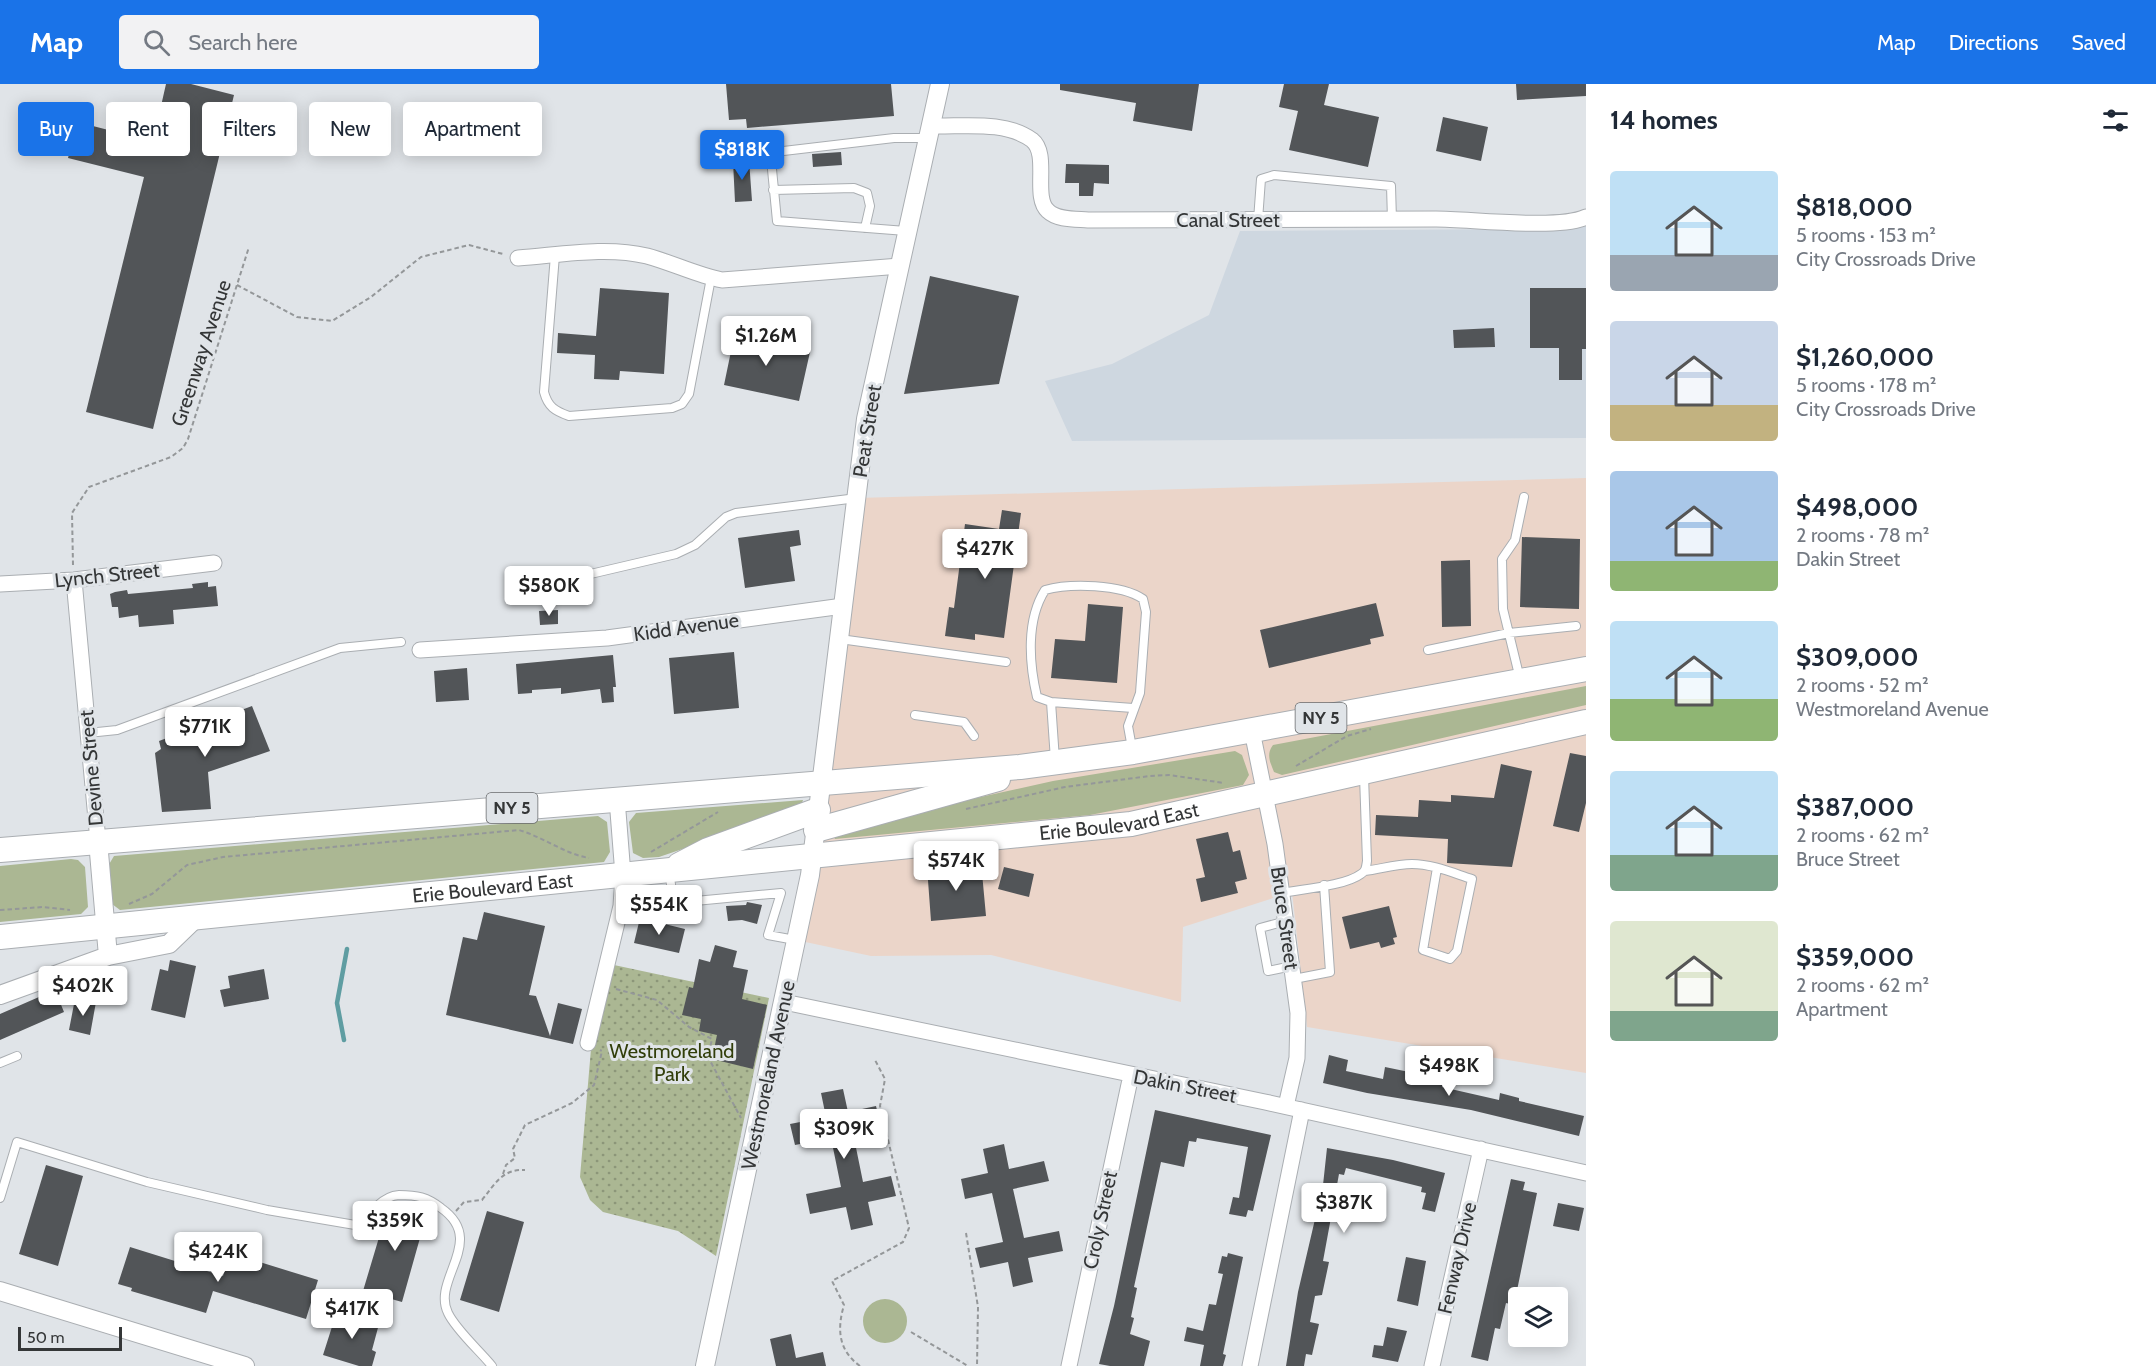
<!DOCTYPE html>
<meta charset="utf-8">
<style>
body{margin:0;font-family:Cabin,sans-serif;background:#f2f2f3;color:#1f2937;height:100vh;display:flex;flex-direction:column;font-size:22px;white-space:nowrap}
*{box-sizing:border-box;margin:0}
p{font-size:20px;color:#747a83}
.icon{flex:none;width:33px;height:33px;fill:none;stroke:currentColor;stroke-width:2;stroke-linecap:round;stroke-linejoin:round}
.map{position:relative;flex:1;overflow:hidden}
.side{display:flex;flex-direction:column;background:#fff;width:570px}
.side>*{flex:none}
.hud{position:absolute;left:18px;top:18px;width:570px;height:54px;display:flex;gap:12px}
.controls{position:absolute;left:1508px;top:1203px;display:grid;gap:12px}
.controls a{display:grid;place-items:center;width:60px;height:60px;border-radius:6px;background:#fff;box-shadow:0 3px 15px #0003;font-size:30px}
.scale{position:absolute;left:18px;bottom:15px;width:104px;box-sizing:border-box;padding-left:6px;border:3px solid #343637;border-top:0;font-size:16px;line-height:21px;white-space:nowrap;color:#343637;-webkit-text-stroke:4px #e0e4e8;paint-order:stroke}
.price{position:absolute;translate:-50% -51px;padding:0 14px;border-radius:6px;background:#fff;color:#222;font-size:20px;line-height:39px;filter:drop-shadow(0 2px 3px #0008)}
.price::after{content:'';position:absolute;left:50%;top:36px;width:18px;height:14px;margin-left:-9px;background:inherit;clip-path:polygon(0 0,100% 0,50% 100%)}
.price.current{background:#1a73e8;color:#fff}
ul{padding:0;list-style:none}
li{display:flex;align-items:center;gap:18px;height:150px;padding:0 24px}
li span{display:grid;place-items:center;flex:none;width:168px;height:120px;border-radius:6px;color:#555}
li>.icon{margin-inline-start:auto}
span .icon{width:72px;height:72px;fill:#fffc;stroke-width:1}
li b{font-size:26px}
h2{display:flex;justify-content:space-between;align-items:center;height:72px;padding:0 24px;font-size:26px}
.pill{padding:0 21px;border-radius:6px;background:#fff;box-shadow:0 3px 15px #0003;font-size:21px;line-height:54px}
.pill.current{background:#1a73e8;color:#fff}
header{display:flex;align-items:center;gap:36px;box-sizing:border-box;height:84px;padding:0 30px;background:#1a73e8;color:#fff}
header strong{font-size:28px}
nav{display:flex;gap:33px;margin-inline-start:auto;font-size:21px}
.search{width:420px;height:54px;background:#f2f2f3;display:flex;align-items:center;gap:15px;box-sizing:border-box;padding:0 21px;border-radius:6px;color:#747a83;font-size:22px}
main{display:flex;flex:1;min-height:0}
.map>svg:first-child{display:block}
.commercial{fill:#ebd5c9}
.built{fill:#ced7e0}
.grass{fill:#abb793}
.park{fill:url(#park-dots)}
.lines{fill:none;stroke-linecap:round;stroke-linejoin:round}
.stream{stroke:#5f9da2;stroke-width:4.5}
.building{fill:#525558}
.service-casing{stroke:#aaaeb2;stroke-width:10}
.minor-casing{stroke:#aaaeb2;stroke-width:17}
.tertiary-casing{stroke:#aaaeb2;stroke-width:20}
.primary-casing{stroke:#aaaeb2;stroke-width:26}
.path{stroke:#949799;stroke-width:2;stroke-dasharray:4.5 3;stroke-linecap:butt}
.service{stroke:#fff;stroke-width:8}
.minor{stroke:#fff;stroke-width:15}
.tertiary{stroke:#fff;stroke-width:18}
.primary{stroke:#fff;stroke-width:24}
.labels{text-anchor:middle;stroke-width:6;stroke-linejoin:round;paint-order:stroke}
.shield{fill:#e0e4e8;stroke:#686a6c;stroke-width:1.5}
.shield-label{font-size:18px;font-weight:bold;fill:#343637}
.street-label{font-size:20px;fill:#343637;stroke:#e0e4e8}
.park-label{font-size:20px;fill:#313e0a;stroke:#e0e4e8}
</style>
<header>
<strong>Map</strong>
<div class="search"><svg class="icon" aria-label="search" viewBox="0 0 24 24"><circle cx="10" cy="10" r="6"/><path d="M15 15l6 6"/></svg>Search here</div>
<nav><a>Map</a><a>Directions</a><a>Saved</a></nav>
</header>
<main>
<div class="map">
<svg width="1586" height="1282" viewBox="0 0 1586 1282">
<defs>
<pattern id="park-dots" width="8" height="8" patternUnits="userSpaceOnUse" patternTransform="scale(1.5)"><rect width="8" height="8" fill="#abb793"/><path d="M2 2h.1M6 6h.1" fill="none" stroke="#8c9679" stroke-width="1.8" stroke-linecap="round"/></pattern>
</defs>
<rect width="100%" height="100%" fill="#e0e4e8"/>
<path class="commercial" d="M1586 394V989L1307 943 1292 808 1183 843 1181 918 991 871 871 872 796 856 857 414Z"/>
<path class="built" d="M1586 139V354L1072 357 1045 297 1112 280 1209 231 1240 147 1543 145Z"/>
<path class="grass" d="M1586 602V621L1282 691 1274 688C1270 678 1266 670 1273 661Z
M1235 667 1242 671 1249 691 1243 701 1090 731 835 755 833 751 840 744 1053 697Z
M803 716 800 725 659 773 643 774 633 769 629 738 636 729Z
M598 732 607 738 610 768 604 778 120 826 112 820 108 782 114 772Z
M71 775 78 776 85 783 88 823 81 830 0 838V782Z
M863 1237a22 22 0 1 1 44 0a22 22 0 1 1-44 0Z"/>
<path class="park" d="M614 881 769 914 716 1172 678 1147 603 1128 590 1116 580 1093 591 965Z"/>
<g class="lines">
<path class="stream" d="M344 956 337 919 347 865"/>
</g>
<path class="building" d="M166 0H191L234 11 153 345 86 328 144 93 68 74 74 51 86 54 89 41 120 49 123 35 156 44Z
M726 0H891L894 32 747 44 746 35 729 36Z
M1060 0H1199L1192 47 1133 37 1136 19 1060 6Z
M1284 0H1329L1324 21 1379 33 1368 83 1289 66 1298 27 1279 23Z
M1516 0H1586V12L1517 16Z
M1443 33 1488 43 1481 77 1436 67Z
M841 68 842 81 813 83 812 70Z
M749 76 752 117 735 118 733 77Z
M1066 80 1109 81V100L1094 99 1093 112H1079V99H1065Z
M930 192 1019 212 999 300 904 310Z
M600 204 669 209 664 290 620 287 619 296 594 295 595 271 557 269 558 249 596 252Z
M1530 204H1586V265H1582V296H1559V264H1530Z
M1494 244 1495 263 1454 264 1453 246Z
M735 248 774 256 773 260 810 268 799 317 724 301Z
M1002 426 1021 429 1004 554 975 550V556L945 552 949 523 954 524 965 440 999 445Z
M799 446 801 461 790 463 795 497 745 504 738 454Z
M1522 453 1580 455 1579 525 1520 523Z
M1470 476 1471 542 1442 543 1441 477Z
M208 498V503L216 502 218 522 173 526 174 540 139 543 138 531 119 534 118 523H112L110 510 115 508 127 506 128 510 193 504 192 500Z
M1376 519 1384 552 1370 555 1371 560 1269 584 1260 546Z
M1088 520 1123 523 1117 599 1051 594 1055 555 1085 557Z
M558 526V540L540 541 539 527Z
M734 568 739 624 674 630 669 574Z
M613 571 616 603H613L614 618 602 619 600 605 561 610V604L532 606V609L518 610 516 580Z
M467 584 469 616 436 618 434 587Z
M252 622 270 667 208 688 211 725 162 728 155 669 161 665 159 657Z
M1570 669 1586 672V719L1579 748 1553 742Z
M1501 680 1532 687 1512 783 1447 779 1448 755 1375 751 1376 731 1418 733 1419 716 1451 718V711L1494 714Z
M1228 748 1233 768 1240 766 1247 795 1235 798 1238 809 1201 818 1196 795 1205 793 1196 755Z
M981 778 986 832 931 837 927 783Z
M1004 783 1034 790 1029 813 998 805Z
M747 818 762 821 757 840 742 836 728 837 726 822 746 821Z
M1389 822 1397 853 1393 854 1395 860 1381 864 1379 858 1350 865 1342 833Z
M484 828 545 842 529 911 536 912 550 952 558 919 582 925 573 960 446 931 463 853 477 856Z
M640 834 685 845 679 869 634 859Z
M715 861 737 867 733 883 748 886 742 915 767 921 753 985 712 975 717 951 699 947 701 935 682 931 689 903 693 904 699 875 710 878Z
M170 876 196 882 185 934 151 926 160 885 168 887Z
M264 885 269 915 224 923 220 906 230 904 228 892Z
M55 906 64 928 0 956V930Z
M75 915 96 918 90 951 69 946Z
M1329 971 1348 976 1346 987 1383 995 1385 983 1443 995 1442 1003 1499 1016 1500 1009 1519 1014V1017L1584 1032 1579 1052 1471 1026 1367 1009 1323 999Z
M843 1005 848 1028 876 1022 881 1043 853 1049 863 1098 891 1092 896 1112 868 1118 873 1141 851 1146 846 1123 810 1130 806 1110 841 1103 831 1054 795 1061 790 1040 826 1033 821 1009Z
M1155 1026 1271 1051 1253 1127 1248 1126 1246 1133 1229 1130 1233 1113 1239 1114 1248 1063 1197 1054 1196 1058 1189 1057 1184 1083 1161 1078 1134 1203 1137 1204 1131 1233 1134 1234 1130 1250 1150 1257 1144 1282H1110L1099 1280 1114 1222Z
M1004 1060 1009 1085 1044 1077 1049 1097 1013 1105 1024 1154 1059 1147 1063 1167 1028 1174 1033 1198 1013 1203 1008 1178 980 1184 975 1164 1003 1158 992 1109 965 1115 961 1095 988 1089 983 1065Z
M1327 1064 1393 1076 1445 1089 1435 1128 1422 1125 1426 1109 1421 1108 1422 1103 1346 1084 1344 1091 1339 1090 1323 1177 1329 1178 1322 1211 1315 1212 1310 1238 1319 1240 1312 1271 1306 1270 1304 1282H1286L1298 1208 1323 1101Z
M46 1081 83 1092 58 1182 19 1170Z
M1511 1095 1525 1098 1523 1106 1537 1109 1514 1221 1506 1219 1500 1245 1495 1244 1488 1277 1471 1273Z
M393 1118 427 1129 402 1218 363 1207 389 1120Z
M1558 1119 1584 1124 1579 1147 1553 1142Z
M487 1127 524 1138 499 1228 460 1216Z
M130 1163 223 1192 230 1169 318 1196 306 1235 213 1207 206 1229 131 1207 132 1204 118 1200Z
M1228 1169 1243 1173 1223 1270 1226 1271 1223 1282H1200L1204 1261 1184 1257 1187 1243 1203 1247 1209 1220 1216 1221 1223 1190 1218 1189 1222 1172 1227 1173Z
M1406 1173 1426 1177 1418 1222 1397 1217Z
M337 1227 379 1240 372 1266 376 1268 372 1282H359L323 1271Z
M1387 1243 1407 1247 1398 1278 1372 1273 1374 1261 1383 1262Z
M791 1250 796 1274 823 1268 826 1282H776L770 1255Z"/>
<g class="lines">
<g class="service-casing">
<path id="service" d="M773 106 854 104 867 109 870 122 865 144
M1258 136 1261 95 1274 91 1391 102 1392 136
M906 147 777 137 771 75 775 68 894 54H927
M555 171 544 308C548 323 555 327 569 332L672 324 682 320 689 310 711 194
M535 503 676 470 695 461 726 433 736 429 857 414
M840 555 1006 578
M1428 566 1509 549 1576 542
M1520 595 1503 525 1502 475 1515 456 1524 413
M1051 618 1055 676
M915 631 964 638 974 652
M88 649 117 646 340 564 401 558
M1132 664 1128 642 1140 609 1146 528 1143 515C1121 500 1070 499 1045 506 1026 536 1029 579 1037 613L1051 618 1133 624
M1365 787C1380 785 1397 780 1412 780 1432 780 1453 789 1472 795L1457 867 1450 875 1423 866 1437 784
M669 788 674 819 781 809 768 851 795 856
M1282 809C1302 805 1345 802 1361 790 1366 787 1366 783 1367 777L1364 692
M1286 837 1260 844 1268 887 1292 882
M1294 895 1330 888 1324 801
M0 979 17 972
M0 1114 17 1058 147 1098 267 1126 361 1142C370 1129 382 1112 399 1111 417 1111 427 1113 441 1124 488 1157 431 1195 448 1229 456 1246 480 1267 492 1282"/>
</g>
<g class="minor-casing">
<path id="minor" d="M931 42C963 43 1005 36 1032 56 1050 70 1032 113 1048 127 1057 136 1076 135 1088 136 1204 136 1320 135 1436 135 1470 135 1559 146 1586 133
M518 174C560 171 606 162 647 172 673 179 696 191 722 196L900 182
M74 496 98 757
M0 500 74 496 214 479
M420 566 607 554 843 522
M1252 647 1275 760 1298 929 1297 974 1286 1022
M784 918 1265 1018 1586 1089
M588 959 621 822 623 791 617 715
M1069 1282 1131 991
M1250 1282 1302 1026
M1432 1282 1481 1065"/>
</g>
<g class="tertiary-casing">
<path id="tertiary" d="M98 757 108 872
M0 911 108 872 169 860 196 834
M0 1207 245 1282
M705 1282 810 791 866 335 940 0"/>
</g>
<g class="primary-casing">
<g id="primary">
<path d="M816 746 998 695"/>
<path d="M0 766 1020 683 1133 668 1586 585"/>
<path d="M679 781 708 766 818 726"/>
<path id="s1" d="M0 853 1131 740 1586 638"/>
</g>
</g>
<path class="path" d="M237 201 297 233 332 237 371 213 421 173 469 161 503 170
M73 481 72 429 89 403 171 373 183 364 188 355 249 163
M1296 682 1347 652 1371 645
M966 725 1065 703 1150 692 1169 691 1224 699
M651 768 718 728
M129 820 152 810 187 781 223 773 519 746C543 753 565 770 589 774
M0 826 43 823 70 826
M616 905 657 916 689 943 712 955 708 973 741 1034
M503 1090 506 1081 515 1074 513 1065 525 1041 572 1019 594 1001 602 967 600 966
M456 1127 464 1118 482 1116C495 1100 502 1085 525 1086
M966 1149 978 1223 977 1282
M911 1248 968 1282
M860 1282C838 1266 837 1245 844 1221L832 1197 903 1158 909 1144 880 1022 885 995 875 976"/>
<use href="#service" class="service"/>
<use href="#minor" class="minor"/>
<use href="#tertiary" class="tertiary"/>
<use href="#primary" class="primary"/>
</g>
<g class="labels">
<g class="shield">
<rect x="1295.5" y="619" width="51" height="30" rx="4.5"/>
<rect x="486.5" y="709" width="51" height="30" rx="4.5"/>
</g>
<g class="shield-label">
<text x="1321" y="640">NY 5</text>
<text x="512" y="730">NY 5</text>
</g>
<g class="street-label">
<text x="1228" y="143">Canal Street</text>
<text transform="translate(201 269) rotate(-72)" y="7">Greenway Avenue</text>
<text transform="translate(867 347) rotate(-81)" y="7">Peat Street</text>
<text transform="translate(107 491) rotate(-6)" y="7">Lynch Street</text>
<text transform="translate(686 543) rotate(-8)" y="7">Kidd Avenue</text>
<text transform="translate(91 684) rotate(-95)" y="7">Devine Street</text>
<text dy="7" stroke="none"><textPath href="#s1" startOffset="1125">Erie Boulevard East</textPath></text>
<text dy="7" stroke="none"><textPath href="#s1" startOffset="495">Erie Boulevard East</textPath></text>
<text transform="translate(1285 834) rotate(82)" y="7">Bruce Street</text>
<text transform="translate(768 991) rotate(-78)" y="7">Westmoreland Avenue</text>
<text transform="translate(1185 1002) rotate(11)" y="7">Dakin Street</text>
<text transform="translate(1100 1136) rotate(-78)" y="7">Croly Street</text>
<text transform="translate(1457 1174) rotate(-77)" y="7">Fenway Drive</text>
</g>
<g class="park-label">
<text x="672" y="974">Westmoreland<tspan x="672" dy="23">Park</tspan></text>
</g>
</g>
</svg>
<div class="controls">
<a><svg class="icon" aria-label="layers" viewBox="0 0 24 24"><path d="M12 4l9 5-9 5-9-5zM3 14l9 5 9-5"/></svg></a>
</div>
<div class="scale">50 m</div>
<b class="price current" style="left:742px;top:97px">$818K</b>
<b class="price" style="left:766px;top:283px">$1.26M</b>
<b class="price" style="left:985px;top:496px">$427K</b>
<b class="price" style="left:549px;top:533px">$580K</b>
<b class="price" style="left:205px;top:674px">$771K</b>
<b class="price" style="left:956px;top:808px">$574K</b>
<b class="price" style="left:659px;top:852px">$554K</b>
<b class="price" style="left:83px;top:933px">$402K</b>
<b class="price" style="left:1449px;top:1013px">$498K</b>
<b class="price" style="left:844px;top:1076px">$309K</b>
<b class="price" style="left:1344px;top:1150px">$387K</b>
<b class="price" style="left:395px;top:1168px">$359K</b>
<b class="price" style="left:218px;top:1199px">$424K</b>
<b class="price" style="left:352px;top:1256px">$417K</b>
<div class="hud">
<a class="pill current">Buy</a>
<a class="pill">Rent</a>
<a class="pill">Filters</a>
<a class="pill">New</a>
<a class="pill">Apartment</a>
</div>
</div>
<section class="side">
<h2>14 homes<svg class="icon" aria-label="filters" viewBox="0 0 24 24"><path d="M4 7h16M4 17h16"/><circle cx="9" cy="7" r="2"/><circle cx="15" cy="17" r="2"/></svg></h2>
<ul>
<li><span style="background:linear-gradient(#bfe0f5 70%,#9aa5b1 0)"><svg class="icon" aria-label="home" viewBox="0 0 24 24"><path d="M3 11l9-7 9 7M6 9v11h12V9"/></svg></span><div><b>$818,000</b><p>5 rooms · 153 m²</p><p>City Crossroads Drive</p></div></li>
<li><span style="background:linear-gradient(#c9d6e8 70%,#c2b280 0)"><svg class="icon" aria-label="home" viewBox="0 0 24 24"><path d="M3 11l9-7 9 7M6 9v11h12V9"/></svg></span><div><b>$1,260,000</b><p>5 rooms · 178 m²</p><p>City Crossroads Drive</p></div></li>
<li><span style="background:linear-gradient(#a9c7e8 75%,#8fb573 0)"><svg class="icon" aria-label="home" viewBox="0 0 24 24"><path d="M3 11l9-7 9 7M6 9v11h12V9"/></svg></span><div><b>$498,000</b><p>2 rooms · 78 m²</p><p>Dakin Street</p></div></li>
<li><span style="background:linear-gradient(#bfe0f5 65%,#8fb573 0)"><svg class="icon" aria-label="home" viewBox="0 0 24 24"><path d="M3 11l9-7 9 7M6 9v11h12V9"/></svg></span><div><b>$309,000</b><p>2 rooms · 52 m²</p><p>Westmoreland Avenue</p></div></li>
<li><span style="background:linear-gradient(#bfe0f5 70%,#7fa58c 0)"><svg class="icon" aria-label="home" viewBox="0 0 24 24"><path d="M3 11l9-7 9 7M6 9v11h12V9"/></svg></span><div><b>$387,000</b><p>2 rooms · 62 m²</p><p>Bruce Street</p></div></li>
<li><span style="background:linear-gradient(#dfe7d0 75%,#7fa58c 0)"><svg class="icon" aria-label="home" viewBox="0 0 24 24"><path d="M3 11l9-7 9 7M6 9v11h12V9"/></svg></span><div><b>$359,000</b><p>2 rooms · 62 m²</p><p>Apartment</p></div></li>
</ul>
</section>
</main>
